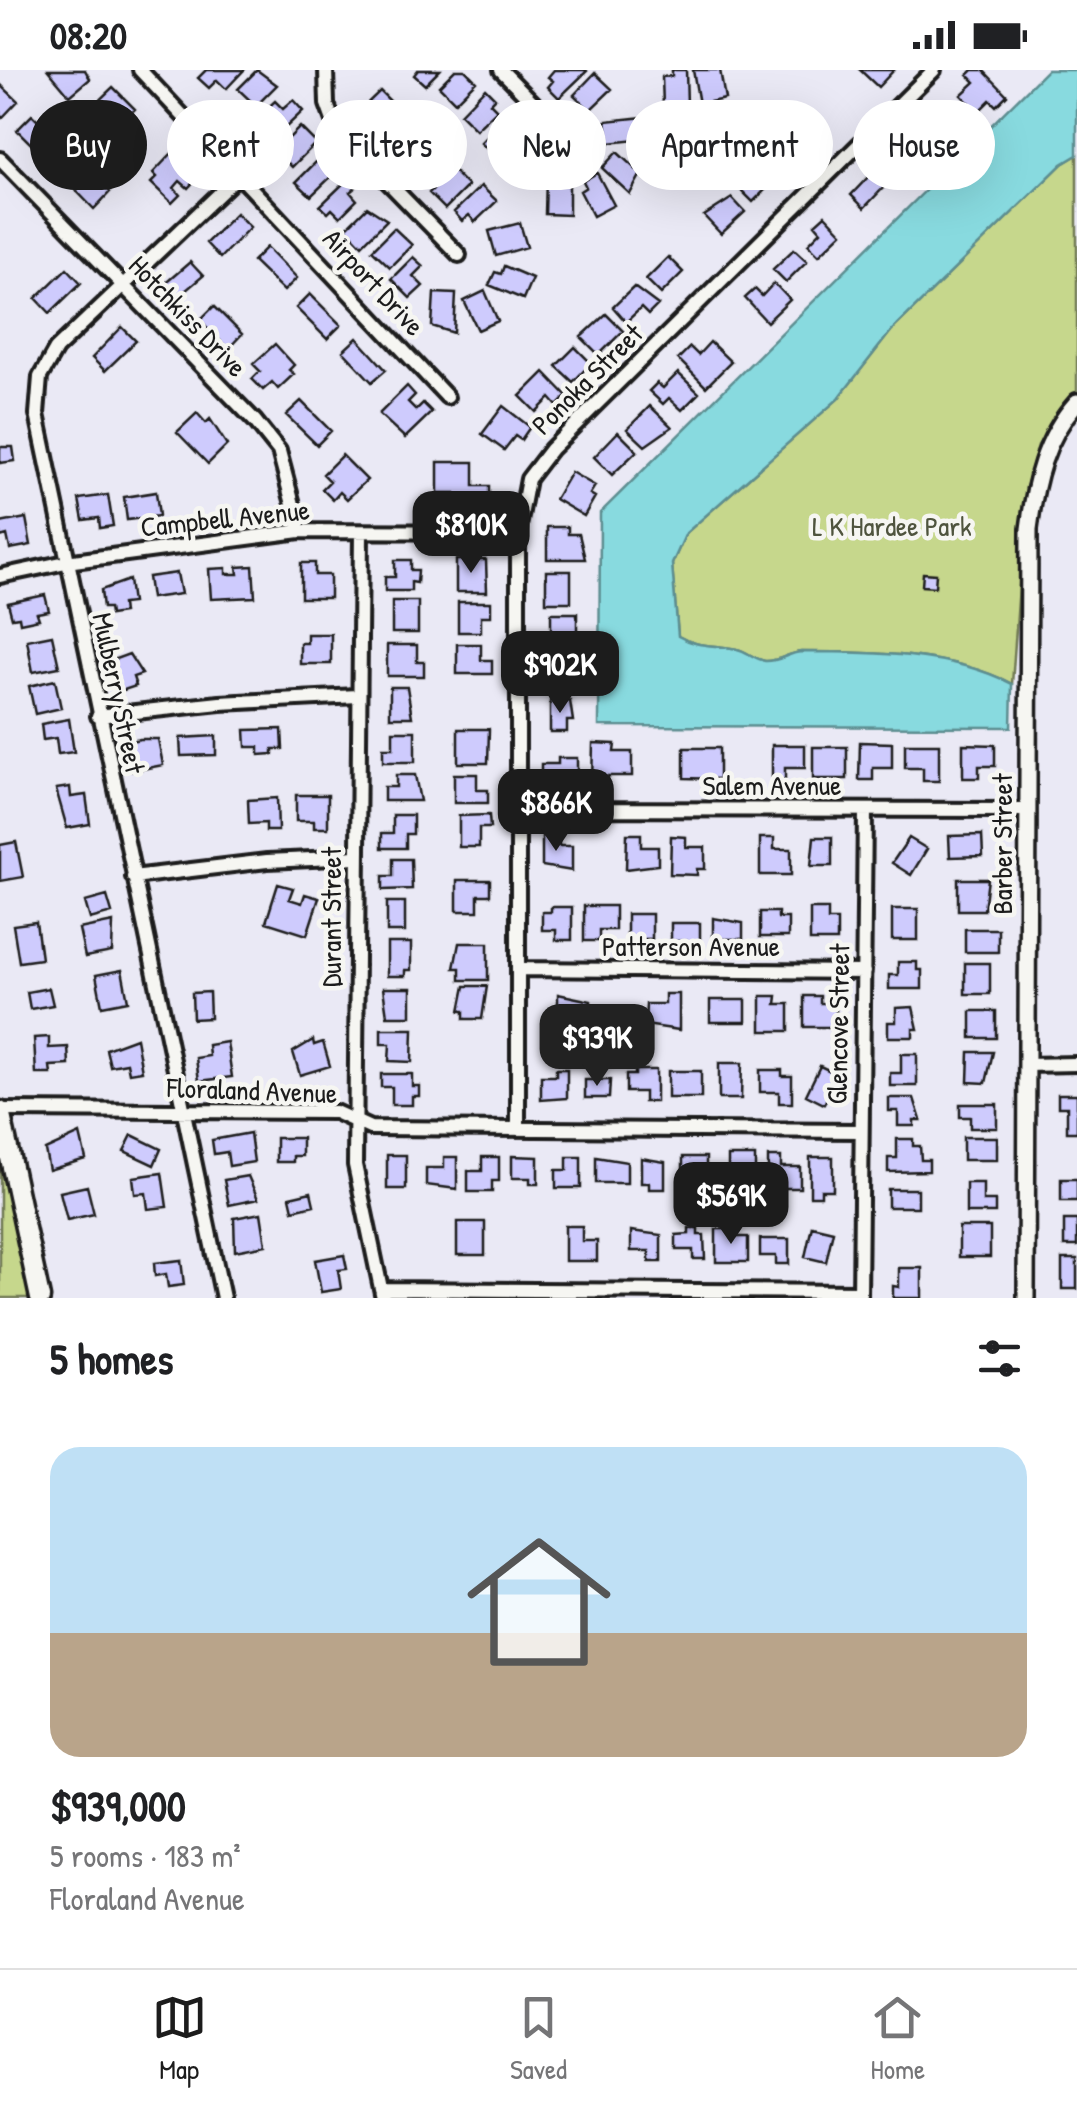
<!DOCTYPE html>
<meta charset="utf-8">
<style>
body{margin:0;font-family:"Patrick Hand",sans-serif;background:#f6f6f6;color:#202124;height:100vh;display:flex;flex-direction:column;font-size:38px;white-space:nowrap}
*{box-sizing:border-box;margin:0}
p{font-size:32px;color:#757577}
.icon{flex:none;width:55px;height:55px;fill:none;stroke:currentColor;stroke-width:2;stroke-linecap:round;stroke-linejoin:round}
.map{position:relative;height:1228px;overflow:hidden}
.details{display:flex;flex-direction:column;background:#fff;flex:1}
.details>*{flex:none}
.top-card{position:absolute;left:30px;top:30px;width:1018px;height:90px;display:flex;gap:20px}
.price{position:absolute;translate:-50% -85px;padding:0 22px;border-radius:20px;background:#1c1c1c;color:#fff;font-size:32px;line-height:65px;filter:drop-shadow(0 2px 5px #0008)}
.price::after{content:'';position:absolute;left:50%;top:60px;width:30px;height:22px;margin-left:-15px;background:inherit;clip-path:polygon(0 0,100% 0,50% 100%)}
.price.on{background:#222;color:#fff}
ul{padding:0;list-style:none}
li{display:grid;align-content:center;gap:20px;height:530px;padding:0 50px}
li span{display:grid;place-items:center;height:310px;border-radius:30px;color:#555}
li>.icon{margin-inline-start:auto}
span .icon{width:180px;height:180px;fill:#fffc;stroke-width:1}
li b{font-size:42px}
h2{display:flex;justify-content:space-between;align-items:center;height:120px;padding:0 50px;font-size:42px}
.tag{padding:0 35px;border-radius:45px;background:#fff;box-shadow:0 10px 40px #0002;font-size:35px;line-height:90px}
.tag.on{background:#1c1c1c;color:#fff}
.status{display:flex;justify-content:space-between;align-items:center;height:70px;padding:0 50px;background:#fff;direction:ltr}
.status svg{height:28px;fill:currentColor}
.dock{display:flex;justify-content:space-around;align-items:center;height:140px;border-top:2px solid #e0e0e0;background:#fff;font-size:28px;color:#757577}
.dock a{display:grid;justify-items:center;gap:5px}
.dock .on{color:#1c1c1c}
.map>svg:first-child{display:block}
.green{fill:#c6d78c;stroke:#717a54;stroke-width:2.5}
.water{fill:#88dadf;stroke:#5d8e91;stroke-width:2.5}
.building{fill:#cecbfd;stroke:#1c1c1c;stroke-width:2.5}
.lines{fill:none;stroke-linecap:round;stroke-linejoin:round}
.minor-casing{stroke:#1c1c1c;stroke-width:20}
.tertiary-casing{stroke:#1c1c1c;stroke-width:22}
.secondary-casing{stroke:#1c1c1c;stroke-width:25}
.minor{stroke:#f6f6f2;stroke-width:12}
.tertiary{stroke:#f6f6f2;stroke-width:15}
.secondary{stroke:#f6f6f2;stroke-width:18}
.labels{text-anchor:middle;stroke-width:9;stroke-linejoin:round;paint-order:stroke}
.street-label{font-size:28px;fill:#1c1c1c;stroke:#f6f6f2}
.park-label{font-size:28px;fill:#4f543e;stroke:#f6f6f2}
</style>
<div class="status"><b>08:20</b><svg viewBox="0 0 49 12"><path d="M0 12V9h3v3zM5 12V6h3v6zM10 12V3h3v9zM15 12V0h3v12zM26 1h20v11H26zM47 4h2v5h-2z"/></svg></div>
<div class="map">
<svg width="1077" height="1228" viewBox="0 0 1077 1228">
<rect width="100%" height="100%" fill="#eae9f5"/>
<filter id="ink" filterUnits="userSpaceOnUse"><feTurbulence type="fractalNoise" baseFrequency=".01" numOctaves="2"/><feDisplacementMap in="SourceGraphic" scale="20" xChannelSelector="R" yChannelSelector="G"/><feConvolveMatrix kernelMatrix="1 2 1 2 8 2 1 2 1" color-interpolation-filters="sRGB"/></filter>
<g filter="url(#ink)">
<path class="green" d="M1077 85V326L1038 375 1026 418 1012 614C952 582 868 582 801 582 788 583 779 592 765 591 754 589 747 581 737 579 715 574 698 578 678 566L672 494 686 463 838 329 892 260 1062 94Z
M0 1093 30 1228H0Z"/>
<path class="water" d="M1047 0H1077V85L1062 94 892 260 838 329 686 463 672 494 678 566C698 578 715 574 737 579 747 581 754 589 765 591 779 592 788 583 801 582 868 582 952 582 1012 614L1011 657 599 656 600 443Z"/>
<path class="building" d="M48 0H85L90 9 70 26Z
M206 0H244L226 19 217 10 209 18 198 8Z
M257 0 277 15 256 36 238 19Z
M440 0 425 15 414 5 418 0Z
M455 0H465L476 11 455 32 439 16Z
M554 0H586L587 1 559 28 548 17 553 11 548 7Z
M672 0H686L687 35 663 36 662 7 672 6Z
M693 0H720L725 29 699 34Z
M860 0H894L878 17Z
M973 0H983L1007 25 996 36 990 30 978 42 961 25 975 12 968 5Z
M595 3 612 19 590 40 574 25Z
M0 14 18 31 2 48 0 46Z
M113 17 135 39 110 64 88 41Z
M485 18 495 28 490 33 497 40 476 60 460 44Z
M380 21 396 37 370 62 354 46Z
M293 30 303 41 280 63 276 59 265 70 250 54 275 31 283 39Z
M955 34 972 50 950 74 924 50 934 39 943 48Z
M32 45 64 77 49 92 17 60Z
M508 45 524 61 497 89 481 73Z
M405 47 423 65 400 88 382 70Z
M644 47 646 69 609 73 606 51Z
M916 55 934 73 910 97 892 79Z
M300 57 316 73 292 97 276 81Z
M432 71 445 91 421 115 405 98Z
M527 72 537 83 532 88 538 94 518 113 502 97Z
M175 80 201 104 188 118 180 111 174 118 180 125 172 133 151 113 157 107 153 103Z
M617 82 641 104 630 124 602 98Z
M323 85 338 100 311 126 296 112Z
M79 91 110 122 94 139 63 107Z
M755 95 773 112 753 132 739 118 745 112 741 108Z
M452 100 468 116 445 139 429 123Z
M597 103 614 135 593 146 580 121 586 117 583 111Z
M872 103 885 116 864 138 851 125Z
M546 107 560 108V115H569V145L545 144Z
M348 109 356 117 350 122 357 130 340 147 332 139 328 143 320 136Z
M481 116 497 131 475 152 469 145 462 151 454 142Z
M732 128 745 142 721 164 704 146Z
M367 137 387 150 362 175 346 158Z
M236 143 250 157 220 188 206 173Z
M825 145 842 163 819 185 808 174 821 161 815 154Z
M520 153 527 177 496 186 489 161Z
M394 158 412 175 390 197 372 180Z
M267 177 297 208 284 221 253 191Z
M794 179 807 191 786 212 773 199Z
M413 187 423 196 413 206 423 216 410 228 391 209Z
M668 187 683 202 661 224 646 209Z
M190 192 203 206 173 231 161 217Z
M504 196 532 208 523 229 489 215 495 202 501 204Z
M67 198 81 213 50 243 36 228Z
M774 213 790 230 767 252 745 228 755 219 762 226Z
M634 217 658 235 648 245 641 238 626 252 613 237Z
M485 221 498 251 478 260 464 231Z
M434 223 456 224 454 263 432 256Z
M310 224 341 255 327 269 296 238Z
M214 236 242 264 228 279 200 250Z
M606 244 623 261 599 285 581 267Z
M122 257 136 271 105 301 92 288Z
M357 268 386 300 372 312 343 281Z
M710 272 731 292 706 317 678 289 690 277 698 285Z
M275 274 294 295 289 300 294 304 278 319 272 312 263 320 252 309 260 301 253 294Z
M575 277 591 293 573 312 556 296Z
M544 302 567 326 557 336 550 328 536 342 520 326Z
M678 303 699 323 682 340 669 328 663 334 649 321 657 313 663 318Z
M407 316 415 325 408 332 416 340 423 333 432 342 405 368 379 344Z
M301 331 331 361 317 375 286 345Z
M503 336 530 357 521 370 515 366 504 380 482 364Z
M650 336 672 357 645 376 627 359Z
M197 343 206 353 210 349 227 375 208 394 177 362Z
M618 362 637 381 612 405 594 387Z
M0 377H13L15 391 0 393Z
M342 385 367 410 347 429 340 422 333 430 322 419 330 411 323 404Z
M438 392H474V416H489V436H456L455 423H438Z
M571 402 595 416 590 424 595 427 584 446 555 429Z
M156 422 159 446 127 450 124 427Z
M108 425 113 456 100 458 99 448 83 450 79 429Z
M26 448 31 475 10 479 7 465 0 467V453Z
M547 457H568V464H579L585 489H547Z
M395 490H411V500H418L417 513 411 512V521H385V507H395Z
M456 490H486L487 522H456Z
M301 493H315V505H330V528H301Z
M253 496 255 527 211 529 209 499 226 498V504H238L237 497Z
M546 501H571V532H546Z
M177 503 181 524 151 528 148 507Z
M923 503 936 504 935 517 922 516Z
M129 510 132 533 122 534 123 543 110 545 109 538H103L101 520Z
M45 525 49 541 37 543 39 549 20 553 19 547 12 548 8 533Z
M392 531H418V563H392Z
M458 532H491V546H481V562H458Z
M551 543H577V570H551Z
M307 564H331V594H300V573H307Z
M52 565 59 597 33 602 27 570Z
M457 574H481V590H492V604H457Z
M387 575H417V592H424V606H387Z
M129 584 142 604 133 607 136 616 121 621 110 591Z
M544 586H570V618H546Z
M55 610 61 638 35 644 29 616Z
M390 617H407L412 647H390Z
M550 631H570L573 651H567V662H550Z
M69 649 74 682 58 684 56 668 43 670 41 654Z
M282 659 283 679H273V684L259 685V677H246L245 660Z
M458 659H489L488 693H458Z
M393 661H415V692H383V678H393Z
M216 666V685L181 686 180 668Z
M140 669H158L163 695 132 701 126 672Z
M860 672 892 673V698H873V710H859Z
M593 673 615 674 614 682H632V706H608V712H592Z
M905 674H939V711H923V698H905Z
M963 674 995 675V696H979V708H963Z
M772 675H805V698H785V710H772Z
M813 677H847V709H813Z
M684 678H719V709L684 708Z
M558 688H577V710H541V694H558Z
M454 704H477V720H488V733H454Z
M396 705H415L420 731H384V717H396Z
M70 717 71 727 86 725 90 754 67 758 56 719Z
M296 725H328V758H314V751H296Z
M277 728 278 761H266V753L249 754 248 730Z
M393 745H413V764H406V778H382V763H393Z
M489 745 490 758H479V777H459V746Z
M627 764H641V777H658V795L626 799Z
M982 765 983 786 950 787 949 766Z
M542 766H559V776H572V801L542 796Z
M671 766 686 767V777H705V799H697V805L670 804Z
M814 767H832V796H811Z
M760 768H774V779H791V805H760Z
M909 768 927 779 911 805 892 793Z
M16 772 23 807 0 811V775Z
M393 789H411L412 819 383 820V806H393Z
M958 809H988L984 840H958Z
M457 810H490V825H478V841H457Z
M278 814 293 818 289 829 302 833 305 824 319 828 307 865 266 852Z
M107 826 112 843 90 849 85 832Z
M387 832H405V862H387Z
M584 836H615V860H599V871H584Z
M551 837H572V870H556V860H542V842H551Z
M810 839H828V850H837V871H810Z
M892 839H918V870H892Z
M760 842H778V848H788V867H760Z
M627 844H652V869H627Z
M713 848 743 853V869H713Z
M36 852 41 889 19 892 13 855Z
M113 852 112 882 85 887 79 859Z
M671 853H700V871H671Z
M965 859H998V882H965Z
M387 873H411V900H405V906H387Z
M459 873H488V910H460V898H454Z
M898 892H917V900H922V919H889V905H898Z
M965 893H990V924H965Z
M122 900 128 931 102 936 96 905Z
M465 916H487L482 949H464V941H460Z
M49 918 53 935 30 939 27 922Z
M383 918H411V946H387Z
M209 922 210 948 193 949 192 923Z
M558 924 591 931V959L558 954Z
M665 924H679V960L645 955 646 934H665Z
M761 926H777L776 934H789V961H761Z
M804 926H820V933H836V957H804Z
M710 930H746V952H710Z
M913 937 918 959H913V967H888V952H896V938Z
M971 941H996V968H971Z
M381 959H413L412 992 389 991 390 974H381Z
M49 967V978L68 977 69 995 50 996 51 1004H36L34 968Z
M136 968 142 1001 129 1003 127 993 110 996 106 979Z
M313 970 314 975 323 972 330 996 300 1005 293 982Z
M227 972 232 1007 199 1011 196 988 209 986 208 975Z
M969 982H993L986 1013 968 1012Z
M901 984H917V1016H890V1003H901Z
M719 993H742L741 1029H719Z
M820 996 839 1005 824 1034 806 1025Z
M556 999H567V1028L541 1030V1006H556Z
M635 1000H656V1032H644V1022H626V1005H635Z
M760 1000H782V1006H792V1033H779V1022H760Z
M668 1001H701V1028H668Z
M381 1004H412V1016H419V1026H412V1035H392V1017H381Z
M585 1010H610L609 1028H585Z
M1058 1024H1077V1062H1067V1037H1058Z
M889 1028H914L921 1050H914V1056H898V1041H889Z
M960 1034H997V1058H970V1047H960Z
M250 1063 254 1092 229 1096 227 1082 214 1084 212 1070Z
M80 1064 86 1089 49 1100 45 1080Z
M132 1065 161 1079 154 1095 124 1081Z
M963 1067H997V1090H963Z
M276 1068H302V1086H293V1092H276Z
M897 1069H913V1076H920L921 1090H929V1101L888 1102V1088H897Z
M387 1085H406V1119H387Z
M512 1086 538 1087V1114H530V1108H512Z
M728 1086H755V1103H728Z
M444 1087H457V1119L426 1115V1098H444Z
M482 1087H499V1111H492V1122H468V1101H482Z
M567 1087H581V1118H556V1100H567Z
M596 1087 627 1092V1113H596Z
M683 1087H706V1105H683Z
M768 1087H781V1097H800V1118H768Z
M810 1087H833V1120H821V1126H810Z
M641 1088 665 1092V1119H649V1113H641Z
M162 1103 167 1137 148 1139 146 1123 135 1124 133 1107Z
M248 1106 258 1129 229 1135 224 1110Z
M1061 1109H1077V1131H1061Z
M966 1113H983V1131H995V1143H966Z
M87 1116 94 1144 67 1150 60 1122Z
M888 1119H918V1137H888Z
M311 1122 314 1135 293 1140 290 1127Z
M261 1143 266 1175 235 1181 234 1148Z
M1064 1150H1077V1176H1064Z
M457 1152H485V1185H457Z
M565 1156H582V1171H597V1191H565Z
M812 1156 833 1161 826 1192 805 1187Z
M959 1157H990V1187H959Z
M689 1158H698V1165H704L705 1189H693V1180H676V1165L689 1164Z
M716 1159H733V1167H748V1192H716Z
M631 1161 661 1165V1192H649V1181H631Z
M760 1169H789V1194H776V1186H760Z
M344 1185 347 1199 338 1200 341 1219 321 1222 315 1190Z
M1062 1189H1077V1219H1062Z
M181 1190 184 1215 168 1217 166 1204 155 1206 154 1193Z
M899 1198H922V1228H893V1216L899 1217Z"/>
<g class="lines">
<g class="minor-casing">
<path id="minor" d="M140 0 447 327
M326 0 327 34 336 59 459 185
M501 0 573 73
M0 89 255 351 279 381 300 461
M361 463 355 1095 383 1228
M0 506 66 492 300 461 518 462
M98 646 220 633 358 626
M517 739 1027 740
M133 807 267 791 357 787
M518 899 864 902
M1026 995 1077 994
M0 1040 335 1042 370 1058 861 1061
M518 1058V462L528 409 551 379 934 0
M381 1219 860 1222
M223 1228 37 344 40 307 56 279 240 104
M860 1228 865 740"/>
</g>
<g class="tertiary-casing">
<path id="tertiary" d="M1026 1228 1029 459C1035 412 1044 369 1077 332"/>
</g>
<g class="secondary-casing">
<path id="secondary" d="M0 1041 40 1228"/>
</g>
<use href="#minor" class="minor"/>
<use href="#tertiary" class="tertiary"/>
<use href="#secondary" class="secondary"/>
</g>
</g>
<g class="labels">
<g class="street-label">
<text transform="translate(374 212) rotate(47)" y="10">Airport Drive</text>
<text transform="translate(188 246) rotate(46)" y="10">Hotchkiss Drive</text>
<text transform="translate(587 309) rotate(-45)" y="10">Ponoka Street</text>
<text transform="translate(225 448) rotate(-6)" y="10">Campbell Avenue</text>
<text transform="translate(119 623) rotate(78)" y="10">Mulberry Street</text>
<text x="772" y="725">Salem Avenue</text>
<text transform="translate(1002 774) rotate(-90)" y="10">Barber Street</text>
<text transform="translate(331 847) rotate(-90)" y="10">Durant Street</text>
<text x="691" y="886">Patterson Avenue</text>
<text transform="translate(838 954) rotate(-89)" y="10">Glencove Street</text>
<text transform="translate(252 1020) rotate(2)" y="10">Floraland Avenue</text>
</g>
<g class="park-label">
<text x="892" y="466">L K Hardee Park</text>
</g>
</g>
</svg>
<b class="price" style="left:471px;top:506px">$810K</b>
<b class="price" style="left:560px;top:646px">$902K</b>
<b class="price" style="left:556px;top:784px">$866K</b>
<b class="price on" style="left:597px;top:1019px">$939K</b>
<b class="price" style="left:731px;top:1177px">$569K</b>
<div class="top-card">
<a class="tag on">Buy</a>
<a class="tag">Rent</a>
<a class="tag">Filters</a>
<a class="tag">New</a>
<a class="tag">Apartment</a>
<a class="tag">House</a>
</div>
</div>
<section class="details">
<h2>5 homes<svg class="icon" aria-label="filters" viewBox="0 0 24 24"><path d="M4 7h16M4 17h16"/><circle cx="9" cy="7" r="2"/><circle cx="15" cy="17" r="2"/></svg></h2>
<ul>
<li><span style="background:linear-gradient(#bfe0f5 60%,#b9a48a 0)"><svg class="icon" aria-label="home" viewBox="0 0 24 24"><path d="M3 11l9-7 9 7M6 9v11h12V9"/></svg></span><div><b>$939,000</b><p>5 rooms · 183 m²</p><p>Floraland Avenue</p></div></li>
</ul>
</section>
<nav class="dock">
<a class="on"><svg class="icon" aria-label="map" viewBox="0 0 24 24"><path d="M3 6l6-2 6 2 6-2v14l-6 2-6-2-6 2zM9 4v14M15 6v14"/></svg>Map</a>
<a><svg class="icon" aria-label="saved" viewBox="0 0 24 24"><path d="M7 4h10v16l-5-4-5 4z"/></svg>Saved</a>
<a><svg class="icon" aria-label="home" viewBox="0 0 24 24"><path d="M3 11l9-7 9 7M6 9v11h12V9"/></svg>Home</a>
</nav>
